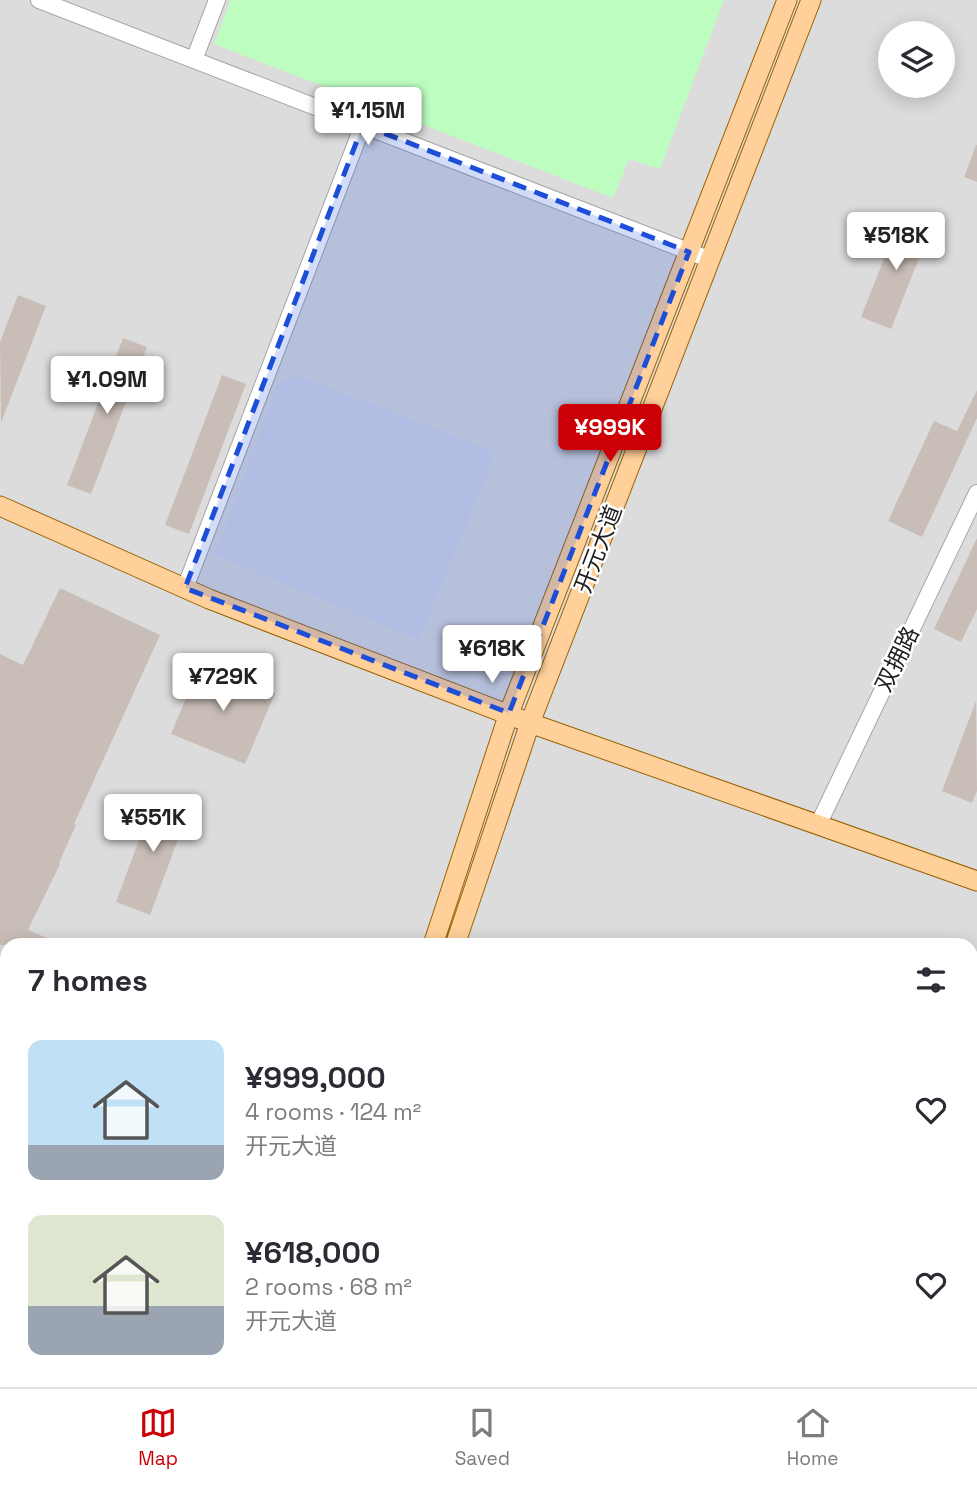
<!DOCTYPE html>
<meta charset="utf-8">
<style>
body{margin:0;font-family:"Space Grotesk","Noto Sans SC",sans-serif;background:#f7f7f7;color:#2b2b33;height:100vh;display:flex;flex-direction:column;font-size:26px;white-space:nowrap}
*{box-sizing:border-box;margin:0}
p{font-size:23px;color:#7c7c81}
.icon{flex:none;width:38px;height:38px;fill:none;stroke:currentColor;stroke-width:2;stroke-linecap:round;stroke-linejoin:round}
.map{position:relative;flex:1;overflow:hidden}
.side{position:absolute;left:0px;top:938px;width:978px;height:450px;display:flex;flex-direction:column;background:#fff;border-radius:21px 21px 0 0;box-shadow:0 4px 18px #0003}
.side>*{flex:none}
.fabs{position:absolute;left:878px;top:21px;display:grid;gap:14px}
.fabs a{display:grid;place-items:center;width:77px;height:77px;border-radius:50%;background:#fff;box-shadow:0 4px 18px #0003;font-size:35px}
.price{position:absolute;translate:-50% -60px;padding:0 16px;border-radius:7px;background:#fff;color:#222;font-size:23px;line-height:46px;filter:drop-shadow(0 2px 4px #0008)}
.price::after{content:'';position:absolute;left:50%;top:42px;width:21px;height:16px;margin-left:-10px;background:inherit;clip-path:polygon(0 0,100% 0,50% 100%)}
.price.current{background:#cd0007;color:#fff}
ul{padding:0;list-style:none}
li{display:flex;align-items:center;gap:21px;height:175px;padding:0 28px}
li span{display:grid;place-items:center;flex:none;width:196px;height:140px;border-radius:14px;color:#555}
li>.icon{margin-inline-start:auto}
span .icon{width:84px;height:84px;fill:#fffc;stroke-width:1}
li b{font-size:30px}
h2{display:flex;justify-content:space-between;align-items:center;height:84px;padding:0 28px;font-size:30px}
.menu{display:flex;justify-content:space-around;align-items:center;height:98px;border-top:2px solid #e1e1e2;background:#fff;font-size:19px;color:#7c7c81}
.menu a{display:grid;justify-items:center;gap:4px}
.menu .current{color:#cd0007}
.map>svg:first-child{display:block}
.residential{fill:#dddcdc;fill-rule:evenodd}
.park{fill:#bdfec0}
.plaza{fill:#d8d9e6}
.building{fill:#c9beb7}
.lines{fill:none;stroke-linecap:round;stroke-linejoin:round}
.minor-casing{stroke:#a6a6a6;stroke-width:18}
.major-casing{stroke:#996200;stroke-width:21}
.minor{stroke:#fff;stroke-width:16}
.major{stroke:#ffd09a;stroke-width:19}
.marked{fill:#1d4ed8;fill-opacity:0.2;stroke:#1d4ed8;stroke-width:5;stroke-dasharray:14 9;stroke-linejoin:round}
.labels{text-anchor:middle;stroke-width:5;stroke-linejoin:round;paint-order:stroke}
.street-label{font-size:23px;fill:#1f1f1f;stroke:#fff}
</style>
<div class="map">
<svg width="977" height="1387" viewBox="0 0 977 1387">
<rect width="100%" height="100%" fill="#f0ece4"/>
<path class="residential" d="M0 0H977V1387H0ZM891 33H943V86H891ZM7 945H971V1381H7Z"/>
<path class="park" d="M231 0H724L660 169 629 159 613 198 214 44Z"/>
<path class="plaza" d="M300 376 496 452 419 640 215 555 278 382Z"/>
<path class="building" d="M976 145H977V182L964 177Z
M901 216 931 228 891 329 861 317Z
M18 295 46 306 1 423 0 342Z
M123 338 147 347 91 494 67 485Z
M222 375 246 384 189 534 165 525Z
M977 390V418L922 537 888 521 934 421 957 431Z
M977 538V609L961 642 934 629Z
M60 588 160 635 74 824 76 825 59 863 60 864 28 930 64 945H0V654L23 665Z
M201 663 275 693 245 764 171 734Z
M976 701 977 791 972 803 942 791Z
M156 794 190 807 150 915 116 902Z"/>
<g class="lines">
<g class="minor-casing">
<path id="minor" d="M39 0 711 260
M194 60 217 0
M185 588 363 125
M818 825 977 493
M0 1358 7 1361
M57 1381 73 1387"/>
</g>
<g class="major-casing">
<path id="major" d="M0 506 209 599 530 723 977 881
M433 945 509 713 787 0
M455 945 530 723 811 0
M290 1387 292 1381
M306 1387 308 1381"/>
</g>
<use href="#minor" class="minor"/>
<use href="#major" class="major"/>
</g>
<path class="marked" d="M363 125 689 252 509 713 185 588Z"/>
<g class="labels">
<g class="street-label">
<text transform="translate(598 549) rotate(-69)" y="8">开元大道</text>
<text transform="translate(897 659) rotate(-64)" y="8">双拥路</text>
</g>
</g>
</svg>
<div class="fabs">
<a><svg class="icon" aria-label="layers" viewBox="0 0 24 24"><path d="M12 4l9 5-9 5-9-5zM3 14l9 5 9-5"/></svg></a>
</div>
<b class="price" style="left:368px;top:147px">¥1.15M</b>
<b class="price" style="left:896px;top:272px">¥518K</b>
<b class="price" style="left:107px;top:416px">¥1.09M</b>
<b class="price current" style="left:610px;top:464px">¥999K</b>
<b class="price" style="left:492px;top:685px">¥618K</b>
<b class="price" style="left:223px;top:713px">¥729K</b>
<b class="price" style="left:153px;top:854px">¥551K</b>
<section class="side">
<h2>7 homes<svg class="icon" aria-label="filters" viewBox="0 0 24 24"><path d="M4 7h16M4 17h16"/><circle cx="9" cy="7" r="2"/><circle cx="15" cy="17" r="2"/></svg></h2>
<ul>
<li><span style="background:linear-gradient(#bfe0f5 75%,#9aa5b1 0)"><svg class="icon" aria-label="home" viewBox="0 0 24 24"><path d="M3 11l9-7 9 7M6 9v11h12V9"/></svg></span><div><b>¥999,000</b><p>4 rooms · 124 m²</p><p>开元大道</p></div><svg class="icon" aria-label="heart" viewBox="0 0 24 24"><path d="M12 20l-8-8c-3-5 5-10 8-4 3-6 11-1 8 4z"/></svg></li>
<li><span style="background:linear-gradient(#dfe7d0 65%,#9aa5b1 0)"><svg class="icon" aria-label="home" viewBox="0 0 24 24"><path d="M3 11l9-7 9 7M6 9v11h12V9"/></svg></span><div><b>¥618,000</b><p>2 rooms · 68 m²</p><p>开元大道</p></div><svg class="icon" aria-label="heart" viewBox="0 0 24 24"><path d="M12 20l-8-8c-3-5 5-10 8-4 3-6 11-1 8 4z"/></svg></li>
</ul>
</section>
</div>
<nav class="menu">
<a class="current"><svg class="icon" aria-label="map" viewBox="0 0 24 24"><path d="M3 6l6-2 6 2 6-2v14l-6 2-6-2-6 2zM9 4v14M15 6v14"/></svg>Map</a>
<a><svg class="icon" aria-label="saved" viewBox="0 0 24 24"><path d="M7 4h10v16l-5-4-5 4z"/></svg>Saved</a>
<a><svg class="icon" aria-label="home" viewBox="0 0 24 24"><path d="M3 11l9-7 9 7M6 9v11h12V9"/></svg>Home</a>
</nav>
